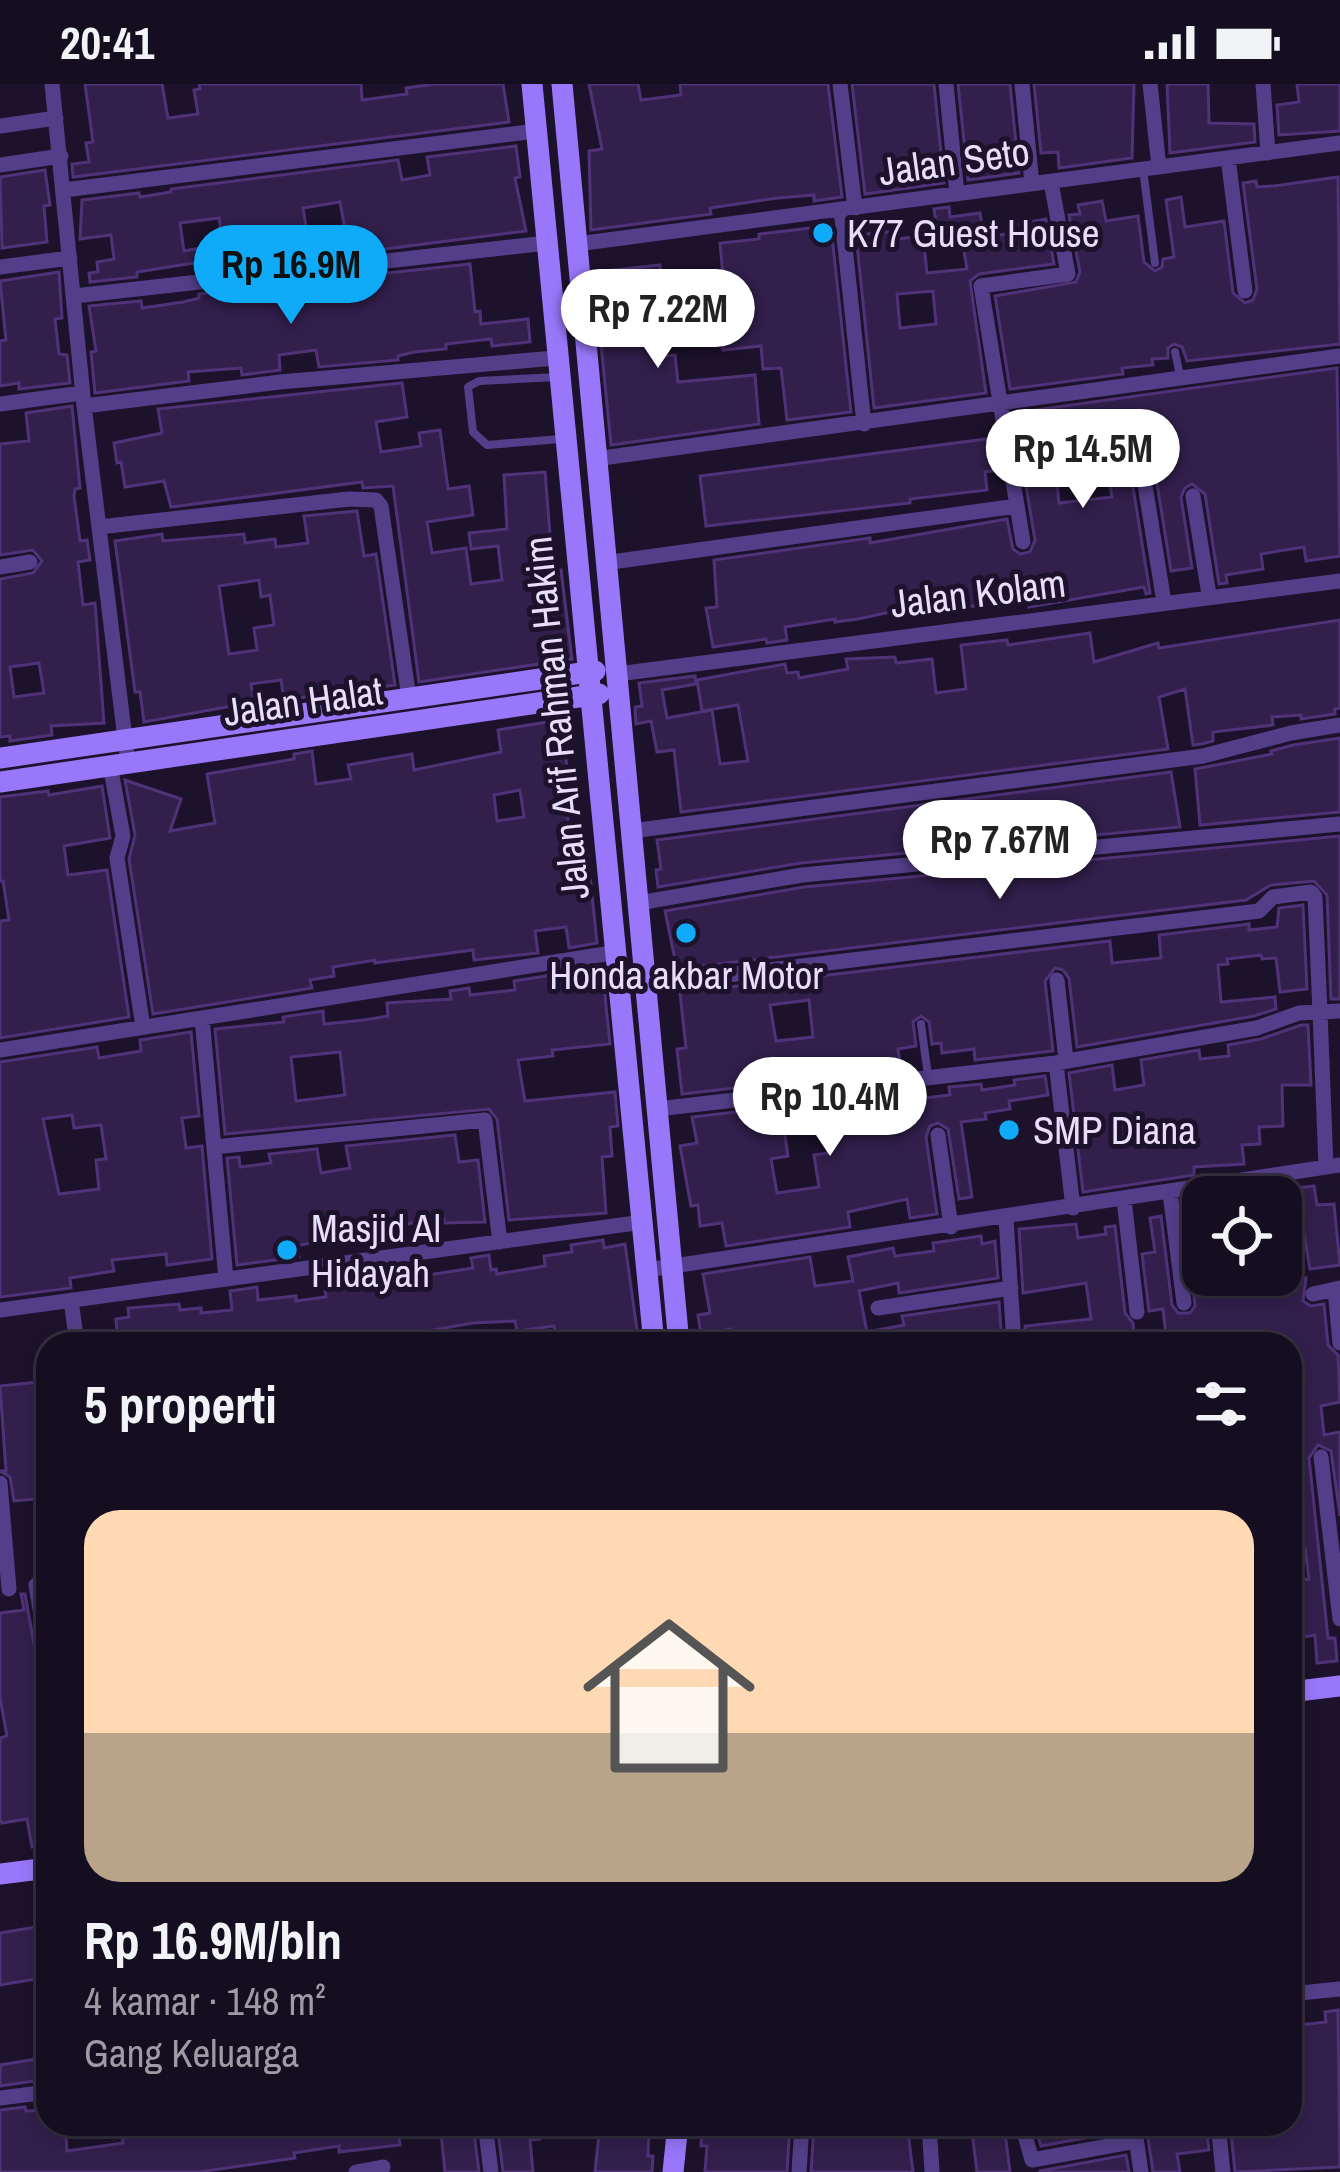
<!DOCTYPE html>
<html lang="id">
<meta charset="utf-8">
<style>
body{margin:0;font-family:"Archivo Narrow",sans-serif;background:#221c2d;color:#f1f3f6;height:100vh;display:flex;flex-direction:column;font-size:45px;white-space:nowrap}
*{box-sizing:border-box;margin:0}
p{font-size:39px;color:#9d9ca5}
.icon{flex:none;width:66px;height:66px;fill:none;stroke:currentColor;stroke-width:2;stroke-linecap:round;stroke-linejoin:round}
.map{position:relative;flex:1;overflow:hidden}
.sheet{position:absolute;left:36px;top:1248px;width:1266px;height:804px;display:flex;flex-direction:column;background:#150e20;border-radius:36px;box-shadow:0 6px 18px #0003,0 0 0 3px #342e3e}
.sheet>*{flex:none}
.fabs{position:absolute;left:1182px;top:1092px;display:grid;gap:24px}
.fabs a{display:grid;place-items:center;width:120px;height:120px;border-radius:24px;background:#150e20;box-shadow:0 6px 18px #0003,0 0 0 3px #342e3e;font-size:60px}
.price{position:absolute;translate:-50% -102px;padding:0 27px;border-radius:42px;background:#fff;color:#222;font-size:39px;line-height:78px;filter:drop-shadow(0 3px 6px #0008)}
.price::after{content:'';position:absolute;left:50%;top:72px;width:36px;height:27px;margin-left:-18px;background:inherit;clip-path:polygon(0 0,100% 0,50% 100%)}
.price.current{background:#10abf8;color:#111}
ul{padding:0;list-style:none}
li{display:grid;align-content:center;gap:24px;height:636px;padding:0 48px}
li+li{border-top:3px solid #342e3e}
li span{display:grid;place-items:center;height:372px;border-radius:36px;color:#555}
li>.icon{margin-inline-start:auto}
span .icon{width:216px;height:216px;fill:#fffc;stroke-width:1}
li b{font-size:51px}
h2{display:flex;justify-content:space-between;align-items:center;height:144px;padding:0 48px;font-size:51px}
.status{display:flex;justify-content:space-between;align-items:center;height:84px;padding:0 60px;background:#150e20;direction:ltr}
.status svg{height:33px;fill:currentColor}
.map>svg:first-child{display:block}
.building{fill:#321f4c;stroke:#4f3277;stroke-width:3;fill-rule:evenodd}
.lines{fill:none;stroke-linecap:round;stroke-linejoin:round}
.lane{stroke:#533f89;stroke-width:8}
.street{stroke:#533f89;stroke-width:15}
.secondary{stroke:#9977fb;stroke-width:21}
.poi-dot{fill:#10abf8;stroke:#1c122b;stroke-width:4.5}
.labels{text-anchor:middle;stroke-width:10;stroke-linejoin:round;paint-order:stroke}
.street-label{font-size:39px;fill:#e9ddfe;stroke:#1c122b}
.poi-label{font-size:39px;fill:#e9ddfe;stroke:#1c122b;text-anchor:start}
</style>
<div class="status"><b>20:41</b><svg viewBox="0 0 49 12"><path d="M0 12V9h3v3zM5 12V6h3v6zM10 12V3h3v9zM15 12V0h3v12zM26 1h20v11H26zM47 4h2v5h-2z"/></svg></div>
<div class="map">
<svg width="1340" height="2088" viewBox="0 0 1340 2088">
<rect width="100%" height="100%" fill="#1c122b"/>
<path class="building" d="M85 0H162L168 34 198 30 194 6 200 5 199 0H361L362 16 407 10 406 4 435 0H503L509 38 73 93 72 80 89 78 86 59 93 58Z
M589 0H638L641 16 681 11 680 0H828L842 113 814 117V111L778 114 710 124 711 130 591 146 589 67 602 65Z
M852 0H934L944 99 865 110Z
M958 0H1010L1019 89 968 96Z
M1034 0H1134L1132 74 1059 84 1058 68 1041 69Z
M1167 0H1208L1209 39 1254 40 1255 58 1170 69Z
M1297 0H1340V47L1279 51 1277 21 1299 18Z
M516 62 520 93 515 94 526 147 377 166 375 157 348 162 340 118 303 124 310 167 195 186 194 179 137 188V193L90 198 89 189 98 188 97 178 114 175 111 151 80 155 82 116 139 109 140 113 171 108V105L398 76 402 96 430 91 427 73ZM219 134 223 160 184 167 180 139Z
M45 86 50 121 44 122 47 158 2 164 0 93Z
M1338 93 1340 260 1187 277 1182 263 1174 260 1168 264V274L1152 275 1153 281 1122 284 1123 290 1010 305 995 212 1076 198 1080 188 1069 131 1080 130 1078 121 1102 117 1106 137 1138 132 1144 178 1155 187 1162 183 1163 175 1174 173 1166 116 1181 113 1185 143 1224 137 1233 209 1245 219 1253 216 1257 205 1243 99 1256 97 1257 103 1274 102Z
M949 123 950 133 980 129 984 154 1011 149 1010 142 1046 135 1054 180 979 190 970 197 986 309 874 324 856 151 895 147 896 155 923 152 927 189 967 185 962 156 939 159 934 125ZM933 207 936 240 900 244 897 210Z
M811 144 812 154 832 152 851 328 787 336 781 284 763 285 761 262 723 266 722 215 725 214 720 159 759 155V150Z
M470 180 475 228 480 227 481 240 528 235 530 258 492 262 491 255 446 260V265L414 268 398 272V276L319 283 316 266 279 271 280 286 242 291 241 284 188 288 189 297 95 309 91 268 96 267 89 222 141 217 142 224 183 218 199 214V210L278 201 279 206 307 202 306 198Z
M660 181 663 208 655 209 657 242 649 243 652 273 675 271 678 298 755 291 759 340 611 361 600 250 605 249 602 214 597 215 594 188Z
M59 188 62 234 55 235 59 270 67 271 70 299 19 305V299L0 302V257L6 256 0 197Z
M1337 284 1340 472 1306 477 1304 463 1261 470 1263 485 1226 491 1227 499 1219 500 1205 410 1192 400 1185 404 1181 413 1192 484 1171 487 1156 393 1143 383 1136 387 1132 397 1150 509 1146 510 1144 503 1029 523 1028 513 968 523 967 517 938 522 937 518 858 535 835 538V535L785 543 787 556 767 559 766 555 713 563 706 524 717 523 714 476 870 454V459L1007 435 1013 465 1020 470 1030 468 1035 456 1014 329ZM1107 381 1112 413 1059 419 1056 390Z
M402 299 407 333 376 338 381 368 421 362 419 349 440 346 448 405 469 402 473 431 427 438 432 469 466 464 471 500 502 496 498 462 471 465 469 449 507 445 504 391 545 388 553 487 561 486 572 575 419 598 393 402 363 404 362 398 171 423 164 397 125 403 121 378 117 379 114 359 162 349 158 325Z
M72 322 80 404 75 405 74 412 80 457 87 456 90 476 78 478 83 521 95 519 104 639 51 642 52 651 10 657V652L0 653V495L33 489 42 477 33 466 0 471V360L29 357 26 329ZM39 579 44 609 14 613 10 583Z
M994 354 999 386 985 388 987 406 910 415V419L706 442 700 392Z
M357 427 364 472 376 470 395 601 284 616 281 596 251 600 254 618 144 638 140 608H135L115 457 162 450 163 457 244 450 245 459 275 455 276 463 308 459 304 432ZM259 496 261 513 270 511 274 541 254 544 257 566 229 570 219 502Z
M1340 536V624L1335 625V630L1301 635V631L1272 633 1273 641 1213 648V657L1201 660 1193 661 1185 605 1159 613 1168 665 681 728 674 666 657 668 651 637 636 640 635 623 642 622 639 599 695 592 696 600 662 606 667 634 712 626 720 680 748 677 738 621 702 627 697 596 785 580 787 589 798 588 799 594 848 585 846 575 895 573 896 579 932 575 936 609 966 605 961 561 1007 556 1008 561 1090 549 1094 578 1158 559 1159 564Z
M572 634 573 650 563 651 571 715 566 716 569 745 565 746 569 775 588 772 597 859 569 864 566 843 535 847 538 869 474 876 473 866 375 879V876L333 883 334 892 310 896 312 904 153 930 129 775 135 751 125 696 181 715 170 747 215 739 207 690 294 675V670L312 667 316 700 351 695 348 681 412 670 414 686 501 668 498 646ZM520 706 524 733 497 737 494 711Z
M1340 654V728L1200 741 1195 685 1272 670 1271 667 1293 661Z
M1171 688 1180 743 801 779 658 803 656 786 661 785 657 756Z
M102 702 110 754 64 762 68 791 107 786 129 933 0 954V837L9 836 3 797H0V713L48 707 49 711Z
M1340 752V915H1331L1327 811 1314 797 1271 801 1246 816 677 885 665 827 804 803Z
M1303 821 1307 905 1280 908 1276 874 1262 875 1261 871 1227 875 1228 880 1218 881 1221 918 1275 913 1276 925 1254 932 1077 963 1069 894 1063 886 1055 884 1045 897 1053 967 975 976 974 965 942 969 941 959 932 960 929 938 921 932 913 938 916 962 898 965 901 985 838 992 836 983 790 989 789 980 751 985 753 1002 682 1010 677 965 686 964 680 909 1110 857 1112 879 1161 874 1159 851 1249 840V846L1277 843 1279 824ZM809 916 813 953 776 957 770 921Z
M602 883 610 960 552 966 553 972 518 976 525 1017 615 1008 618 1042 610 1043 612 1072 602 1073 606 1129 509 1136 497 1035 489 1025 225 1050 215 945 284 938 283 933 323 927 324 940 364 936 388 932 387 919 451 915 450 907 469 904 470 911 515 906 514 897ZM340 968 345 1011 296 1017 291 973Z
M1301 941H1308L1311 1001H1282L1283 1042 1259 1043 1260 1060 1242 1061 1244 1080 1194 1083V1091L1083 1108 1069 989 1112 981 1115 1006 1144 1001 1141 976 1199 966 1200 975 1229 972 1228 961 1261 955Z
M191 948 199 1032 182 1034 186 1064 202 1062 212 1175 167 1181 166 1170 112 1176 114 1187 70 1194 71 1204 0 1213V978L97 963 99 974 141 967 140 956ZM72 1031 74 1044 101 1041 106 1075 96 1076 99 1105 59 1110 43 1035Z
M1045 992 1048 1011 1009 1017 1010 1025 985 1029 986 1035 961 1038 972 1113 959 1115 948 1045 938 1039 930 1042 926 1053 937 1130 910 1134 907 1115 848 1128 850 1143 726 1162 722 1139 700 1142 698 1121 691 1122 680 1062 697 1059 692 1033 913 1008 915 1015 950 1011 949 1003 981 1000 982 1006 1015 1001 1014 996ZM823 1039 828 1069 814 1071 819 1103 777 1109 771 1075 788 1072 784 1045Z
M455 1051 459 1078 478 1076 485 1138 444 1139V1135L436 1133 388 1145 387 1136 356 1141 358 1157 337 1160 336 1155 300 1161 299 1173 237 1181 227 1074 239 1073 240 1083 271 1079 269 1070 317 1065 321 1089 350 1084 346 1062Z
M1314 1102 1317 1121 1334 1120 1340 1181 1310 1185 1296 1104Z
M1161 1132 1172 1221 1178 1229H1190L1195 1222 1188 1155 1203 1153V1191H1266L1267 1198 1306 1194 1303 1217 1311 1222 1324 1220 1328 1261 1338 1271 1340 1318 1321 1322 1324 1351 1340 1348V1432L1331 1367 1318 1361 1309 1374 1328 1554H1335L1337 1577 1317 1579 1315 1551 1290 1555V1496L1309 1495 1305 1464H1300L1299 1451H1294L1290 1424V1260H1167L1163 1225 1149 1227 1142 1170 1155 1168 1150 1134Z
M1076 1140 1078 1154 1106 1150 1105 1143 1115 1142 1125 1229 1133 1239 1135 1259 1075 1260 1074 1256 1026 1260 1025 1242 1091 1235 1086 1199 1023 1209 1019 1145Z
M981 1152 982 1160 995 1157 998 1194 899 1209 898 1199 859 1207 867 1248 904 1241 902 1232 999 1218 1002 1260H833L822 1258 821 1247 734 1260 731 1245 701 1250 698 1231 710 1229 703 1190 810 1173 815 1202 853 1197 848 1173 893 1164 895 1172 934 1167 933 1159Z
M603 1156 604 1164 625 1160 639 1260H557L554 1242 517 1247 515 1237 473 1239 353 1260H333L332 1255 302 1260H118L116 1235 129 1233 128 1224 179 1220 180 1226 201 1224V1229L232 1226 230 1207 257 1203 258 1216 296 1212V1217L326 1213 325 1207 473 1184 471 1174 489 1171 491 1186 496 1185 497 1190 545 1182 544 1172 572 1168 571 1161Z
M48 1297V1414L14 1417 10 1393 0 1387H6L0 1302Z
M21 1510H25L37 1577 48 1586V1634L39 1635 48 1677V1761L32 1763 27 1735 2 1739 0 1736V1654L7 1652 0 1614V1529L24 1526Z
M48 1841V1893L0 1901V1849Z
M1338 1926 1340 2083 1235 2088 1230 2040H1290V1951L1301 1949 1300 1941 1326 1938 1325 1928Z
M48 1973V1995L0 2002V1981Z
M25 2023 26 2027 48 2026V2040H65L67 2067 123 2059 122 2050 151 2045V2051L218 2046 219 2051 256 2046V2040H433V2049L399 2054 400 2061 339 2068V2062L294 2069 295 2074 199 2088H0V2026Z
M440 2040H473L479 2088H445Z
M497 2040H539L540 2055 530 2056 533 2088H503Z
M600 2040H649L648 2072H653L652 2088H595Z
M702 2040H790L787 2088H705L707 2062H701Z
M854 2040H907L913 2088H811L814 2043Z
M971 2040H1004L1010 2088H977Z
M1034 2040H1122L1123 2047 1041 2062Z
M1146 2040H1206L1209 2066 1177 2070 1180 2088H1153Z
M1126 2071 1129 2088H1040V2087Z"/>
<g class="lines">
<path class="lane" d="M1143 85 1155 179
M1175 268 1180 292
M557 293 479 297 468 303 473 348 487 361 561 355
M921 940 928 992"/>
<path class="street" d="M52 0 84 322 128 679
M840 0 855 124
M946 0 957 110
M1022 0 1032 100
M1150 0 1159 83
M1263 0 1268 69
M0 42 56 34
M1228 74 1245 207
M0 81 61 72
M64 106 536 47
M841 125 864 340
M577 160 1340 59
M0 183 70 174
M74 212 547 159
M0 320 82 309
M84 322 280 298 555 274
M595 375 1340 272
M1144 395 1164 518
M1193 412 1209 511
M99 443 349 415 376 416 381 422 409 614
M1023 458 981 202 1068 190 1051 98
M604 479 1017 422
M0 483 30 478
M613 584 625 589 1340 497
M110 681 123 752 117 774 143 943
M631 747 1203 672 1291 649 1340 641
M638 819 802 791 1340 740
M1057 896 1066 976
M645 901 1259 827 1273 813 1311 808 1315 813 1320 928 1340 927
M202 934 226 1195
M0 966 618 868
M1056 979 1073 1124
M657 1025 1056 979 1257 944 1299 929 1320 928 1326 1083
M938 1051 951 1143
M214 1063 485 1036 500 1158
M1170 1109 1184 1219
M1124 1116 1137 1228
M1006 1134 1014 1260
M647 1186 1340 1081
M1335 1205 1340 1259
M1313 1210 1340 1204
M71 1216 77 1260
M878 1224 1011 1204
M0 1226 643 1138
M1321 1373 1340 1535
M0 1399 9 1505
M36 1501 48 1574
M1290 1910 1340 1905
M0 2014 48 2008
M485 2040 491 2088
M929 2040 932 2088
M1134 2040 1141 2088
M1218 2040 1223 2088
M1024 2048 1032 2076 1136 2057
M356 2088 383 2083
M799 2088 802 2040"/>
<path class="secondary" d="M532 0C569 420 615 840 654 1260
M562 0 679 1260
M0 674 595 587
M0 698 599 610
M1290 1608 1340 1602
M0 1790 48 1784
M673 2088 678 2040"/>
</g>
<g class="poi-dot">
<circle cx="823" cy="149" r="12"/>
<circle cx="686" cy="849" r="12"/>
<circle cx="1009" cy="1046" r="12"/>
<circle cx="287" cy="1166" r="12"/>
</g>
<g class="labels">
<g class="street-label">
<text transform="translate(954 77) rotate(-8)" y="14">Jalan Seto</text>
<text transform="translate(978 509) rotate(-7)" y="14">Jalan Kolam</text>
<text transform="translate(303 617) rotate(-8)" y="14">Jalan Halat</text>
<text transform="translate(556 634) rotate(-96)" y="14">Jalan Arif Rahman Hakim</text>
</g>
<g class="poi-label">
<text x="847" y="163">K77 Guest House</text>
<text x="686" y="905" text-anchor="middle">Honda akbar Motor</text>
<text x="1033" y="1060">SMP Diana</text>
<text x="311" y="1158">Masjid Al<tspan x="311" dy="45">Hidayah</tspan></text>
</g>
</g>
</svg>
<div class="fabs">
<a><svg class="icon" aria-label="locate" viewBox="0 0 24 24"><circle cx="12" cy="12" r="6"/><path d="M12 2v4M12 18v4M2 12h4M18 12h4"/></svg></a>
</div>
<b class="price current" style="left:291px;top:243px">Rp 16.9M</b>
<b class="price" style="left:658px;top:287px">Rp 7.22M</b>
<b class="price" style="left:1083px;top:427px">Rp 14.5M</b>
<b class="price" style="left:1000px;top:818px">Rp 7.67M</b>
<b class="price" style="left:830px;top:1075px">Rp 10.4M</b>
<section class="sheet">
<h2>5 properti<svg class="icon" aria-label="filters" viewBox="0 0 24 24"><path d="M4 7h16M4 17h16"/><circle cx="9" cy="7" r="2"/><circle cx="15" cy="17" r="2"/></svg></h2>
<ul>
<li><span style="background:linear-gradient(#ffd9b3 60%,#b9a48a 0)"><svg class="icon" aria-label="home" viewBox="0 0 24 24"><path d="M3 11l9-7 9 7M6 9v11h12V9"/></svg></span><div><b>Rp 16.9M/bln</b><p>4 kamar · 148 m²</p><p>Gang Keluarga</p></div></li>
</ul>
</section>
</div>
